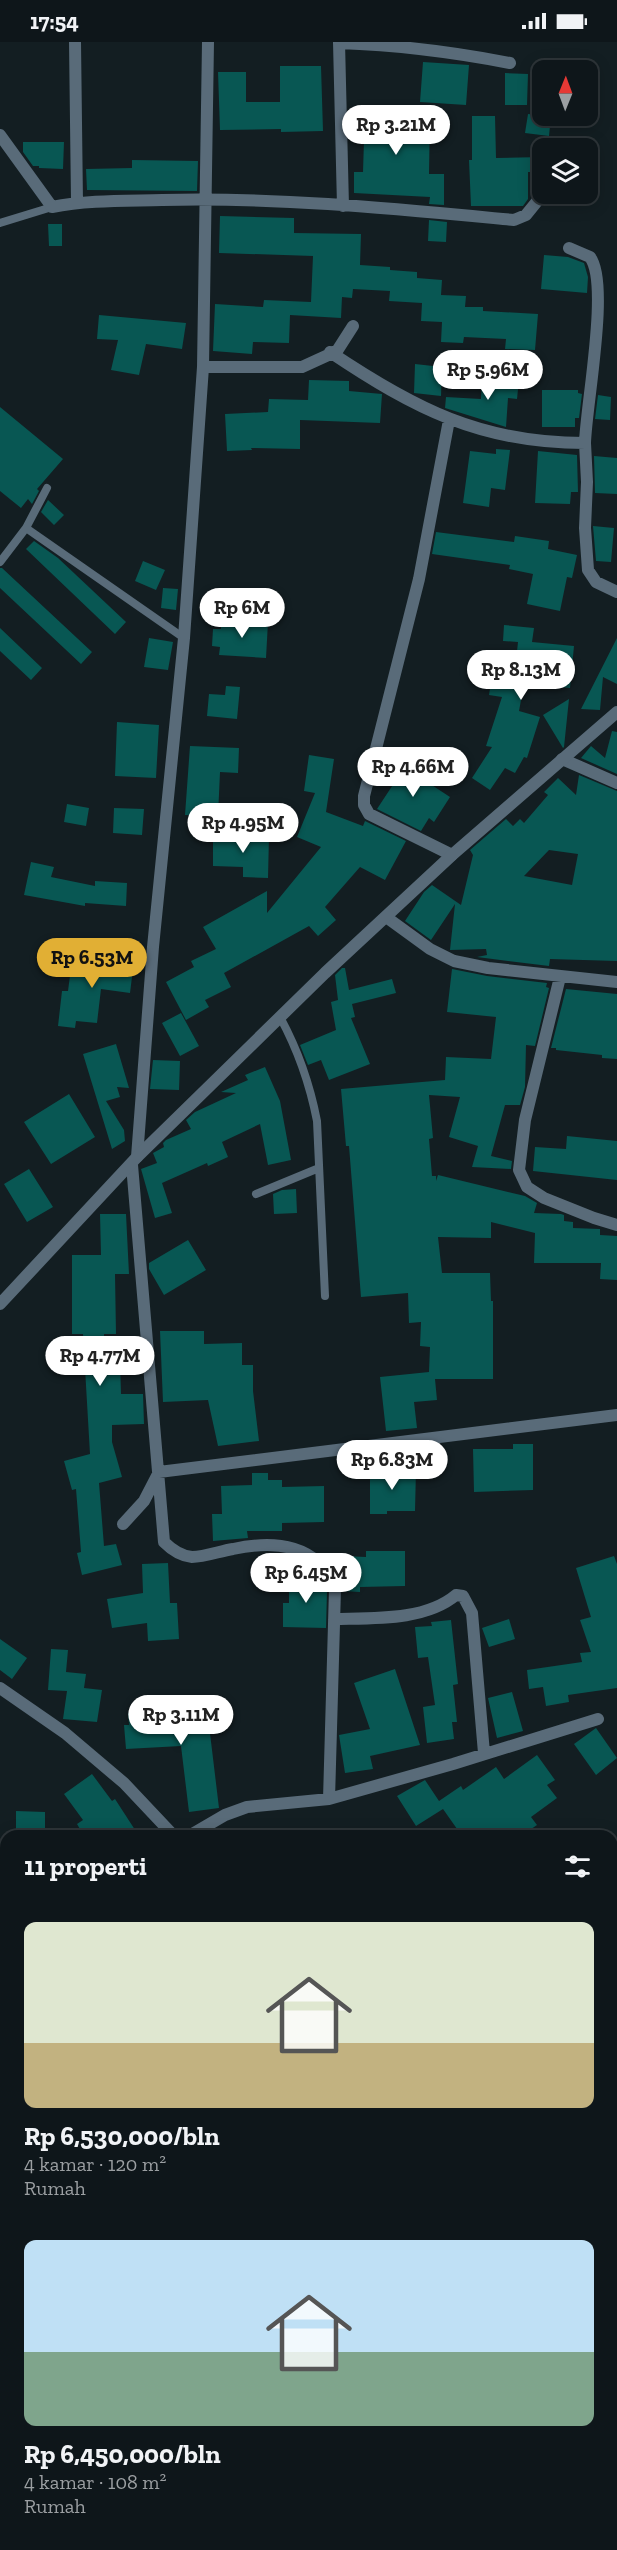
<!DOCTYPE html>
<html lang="id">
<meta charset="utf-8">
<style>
body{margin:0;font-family:"Zilla Slab",serif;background:#1c2327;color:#f1f3f6;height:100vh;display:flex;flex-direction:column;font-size:22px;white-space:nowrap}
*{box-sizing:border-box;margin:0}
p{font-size:20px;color:#9b9fa2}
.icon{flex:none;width:33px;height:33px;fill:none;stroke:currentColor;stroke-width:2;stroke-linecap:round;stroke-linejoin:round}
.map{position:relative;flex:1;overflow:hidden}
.panel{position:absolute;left:0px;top:1788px;width:618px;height:720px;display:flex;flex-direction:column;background:#0e161a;border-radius:18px 18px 0 0;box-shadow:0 3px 15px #0003,0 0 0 2px #2e3539}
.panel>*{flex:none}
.needle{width:39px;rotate:1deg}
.fabs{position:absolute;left:532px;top:18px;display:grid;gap:12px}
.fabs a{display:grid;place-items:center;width:66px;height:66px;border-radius:12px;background:#0e161a;box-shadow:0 3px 15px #0003,0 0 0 2px #2e3539;font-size:30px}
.price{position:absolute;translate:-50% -51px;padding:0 14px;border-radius:21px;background:#fff;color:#222;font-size:20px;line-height:39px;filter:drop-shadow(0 2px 3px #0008)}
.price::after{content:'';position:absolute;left:50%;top:36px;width:18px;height:14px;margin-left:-9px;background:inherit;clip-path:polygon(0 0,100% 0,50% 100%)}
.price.on{background:#e1af34;color:#111}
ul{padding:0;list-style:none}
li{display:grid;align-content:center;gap:12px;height:318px;padding:0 24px}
li span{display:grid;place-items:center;height:186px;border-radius:12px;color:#555}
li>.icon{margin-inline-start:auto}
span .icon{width:108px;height:108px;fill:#fffc;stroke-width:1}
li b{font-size:26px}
h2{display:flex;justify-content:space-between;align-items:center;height:72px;padding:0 24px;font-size:26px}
.status{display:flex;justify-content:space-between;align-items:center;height:42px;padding:0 30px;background:#0e161a;direction:ltr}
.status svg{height:16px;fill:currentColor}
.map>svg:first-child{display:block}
.building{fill:#085753;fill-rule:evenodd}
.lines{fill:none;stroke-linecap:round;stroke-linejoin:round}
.service{stroke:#596b79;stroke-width:8}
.minor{stroke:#596b79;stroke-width:12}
.tertiary{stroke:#596b79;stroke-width:12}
</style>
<div class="status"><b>17:54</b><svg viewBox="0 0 49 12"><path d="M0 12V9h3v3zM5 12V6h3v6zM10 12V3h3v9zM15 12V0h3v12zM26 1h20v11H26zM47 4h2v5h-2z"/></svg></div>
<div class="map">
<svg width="617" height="2508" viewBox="0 0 617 2508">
<rect width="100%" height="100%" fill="#131e22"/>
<path class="building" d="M423 20 469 23 466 63 420 60Z
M280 24H321L323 89 281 90V87L220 88 218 30H246V60H280Z
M505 31 528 32 527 63H505Z
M354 69 430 71 429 132H444V163L429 162 430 155 354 151V130H363L364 98H352Z
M528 72 551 74 549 94 525 91Z
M472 74H495L496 116 543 115V130H528V157L523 164H471L469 118H472Z
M23 100H64L63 127 39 126V124H33L23 110Z
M132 118 198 119 197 149 87 148 86 127 132 126Z
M220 174 294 176V191L361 192 360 223 390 225V228L417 230V236L442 238 441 253 466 254 465 265H483V269L538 272 535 308 505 307 506 297 464 295 463 301 441 300 442 280 421 279 422 261 389 259 390 249 353 247 352 256 342 255 341 276 290 273 289 301 253 300 252 312 213 309 215 262 263 265 264 258 311 260 313 214 219 211Z
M429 178 447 180 446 200 428 199Z
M48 182H62V204H49Z
M544 213 568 215 584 221 588 235 587 251 541 247Z
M99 273 186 281 182 307 146 302 139 333 111 328 118 298 97 297Z
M415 322 442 325 441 354 414 351Z
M482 335 519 338 517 357 508 356 506 385 445 366 446 355 481 357Z
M309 338 349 339V349L382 352 380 381 300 378V407L251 406 252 408 227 409 225 372 268 370 269 357 308 358Z
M542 348H578V351L582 352 579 376H575V385H542Z
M598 353 611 355 610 378 595 377Z
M0 365 63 417 37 447 39 449 32 462 28 457 21 466 0 449Z
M496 407 510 408 505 448 491 446 489 465 463 461 470 409 496 412Z
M538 409 577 413 578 450H571L570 462 535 461Z
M594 414 617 416V452L595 451Z
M48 458 64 473 54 483 41 470Z
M593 484 614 486 611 520 596 519Z
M436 490 514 500 515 494 549 499 548 507 577 513 572 536 567 535 560 569 527 562 533 532 509 527 510 523 432 512Z
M34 499 58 516 126 580 115 592 26 507Z
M143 519 165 528 156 548 135 539Z
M0 526H2L92 610 81 622 0 546Z
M163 546 178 547 176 568 161 566Z
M221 578 268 580 266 616 219 613 220 605 212 604 213 587H221Z
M504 583 534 586 532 600 574 604 570 646 524 642 519 669 540 675 527 716 524 715 515 731 505 726 490 748 472 736 492 705 486 704 502 655 489 653 492 633 514 637 518 600 503 599Z
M0 586 42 626 31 638 0 609Z
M149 596 173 600 168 628 144 625Z
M617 596V642L603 635 600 668 581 667Z
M226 644 240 645 237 677 207 674 209 652 225 653Z
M569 657 564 705 563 706 543 673Z
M117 680 159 683 156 736 115 734Z
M612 689 617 690V732L581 716 591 704 605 716Z
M190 704 239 706 238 731 220 730 218 774 185 773Z
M309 713 334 717 326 770 363 784 365 779 406 799 385 838 360 825 325 865 336 878 318 894 309 884 224 931 231 945 205 958 209 965 186 978 166 940 194 925 191 919 216 907 203 885 267 849V871L321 805 297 795 315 751 304 749Z
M402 716 419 727 415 732 450 755 434 780 429 776 421 789 377 767 400 732 394 728Z
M579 733 617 749V919L550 917 549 924 477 915 487 913 486 907 450 908 455 862 431 898 405 879 424 850 432 843 461 863 473 813 470 808 506 777 513 784 520 777 524 781 548 753 544 750 558 736 576 753ZM549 808 578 812 572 843 524 834Z
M67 762 89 766 86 784 64 780Z
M114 766 144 767 142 793 113 791Z
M213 792 269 794 268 836 243 835V825L213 824Z
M31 820 54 825 51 835 95 844V839L127 841 126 864 85 861V864L24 853Z
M108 916 134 919 130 951 101 947 97 981 76 979 75 986 58 984 62 949H68L72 918 107 923Z
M342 926H345L349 948 392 937 396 951 352 962 355 975 351 976 370 1022 329 1038 321 1018 308 1023 300 1003 336 988 331 960 338 958 335 933Z
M452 927 487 934 547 941 546 945 549 946 535 1004 526 1003 525 1045 520 1063H505L491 1114 512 1119 511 1127 472 1125 478 1104 449 1095 460 1055 429 1053 433 1096 429 1097 432 1134H436V1139L438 1133 525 1154 537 1161 534 1171 561 1172 564 1173V1179L573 1180V1186L600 1187V1193L617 1194V1238L600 1237 601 1221H534L535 1191 491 1180V1196L438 1195 442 1231H490L491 1259H493V1337H435L437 1358 414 1360 417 1386 386 1389 380 1335 429 1330 430 1305 420 1304 421 1280 409 1281 408 1251 361 1255 349 1104H346L341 1047 445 1038 446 1015 491 1017 496 975 447 970Z
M566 947 617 952V1017L602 1016V1013L556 1008V1006H551Z
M181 971 199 1004 180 1014 162 981Z
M116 1002 129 1046 117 1045 120 1055 106 1059 124 1088 125 1099 112 1107 83 1012Z
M153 1018 180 1019 179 1048 150 1047Z
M265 1025 280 1059 291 1118 268 1123 260 1082 222 1100 228 1115 208 1124 207 1121 162 1141 172 1171 155 1176 141 1127 157 1121 153 1111 164 1105 163 1101 166 1098 191 1087 186 1078 195 1070 236 1051 221 1050 248 1038 245 1033Z
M69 1052 95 1095 51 1122 24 1080Z
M567 1094 617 1099V1138L533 1129 535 1105 566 1107Z
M29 1127 53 1165 27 1180 4 1142Z
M296 1147 297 1171 274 1172 273 1152 282 1148Z
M100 1172H126L129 1232H115L116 1292H104V1320L120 1319 121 1352H143L144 1382 112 1383V1400L122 1435 99 1441 104 1504 116 1502 122 1523 82 1533 77 1511 81 1510 76 1447 72 1448 64 1419 90 1412 83 1292H72V1213H101Z
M188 1198 206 1228 164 1253 149 1227V1221Z
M160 1289H204V1302L242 1301V1323H253V1349L259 1399 218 1404 208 1358 163 1360Z
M513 1402H533V1448L474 1450 473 1407H513Z
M370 1426 416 1428 415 1469H387V1472H370Z
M252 1431H268V1438H282V1445L324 1444V1480L282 1481V1489H247L248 1496 213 1499 212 1472H222L221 1444 252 1443Z
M366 1509H405V1544L360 1545V1550L343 1549 339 1536H343L344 1514 366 1515Z
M614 1514 617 1522V1646L568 1653 569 1660 546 1664 543 1645 529 1647 527 1628 582 1620 580 1611 591 1610 580 1578 591 1575 576 1526Z
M168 1521 170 1561H177L179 1597 148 1599 147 1581 112 1586 107 1557 143 1551 142 1522Z
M289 1537H321L327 1549 326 1586 283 1585V1561H289Z
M509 1577 515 1597 489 1605 482 1586Z
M451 1578 458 1642 453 1643 457 1680H452L454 1697 427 1701 423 1665 435 1663 428 1615 418 1616 415 1585 432 1584 431 1580Z
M0 1597 27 1616 12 1637 0 1628Z
M51 1607 68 1608 66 1630 86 1632 84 1646 102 1648 97 1680 63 1677 67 1649 48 1648Z
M395 1627 420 1703 370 1714 373 1727 345 1731 339 1693 370 1687 354 1641Z
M512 1650 523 1689 497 1696 488 1656Z
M206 1658 219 1766 189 1770 181 1704 126 1707 124 1683H129L128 1671 156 1669 177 1666 176 1661Z
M596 1686 617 1716 596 1733 574 1702Z
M537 1713 555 1738 547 1743 557 1756 531 1775 537 1783 521 1794H507L502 1787 493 1794H462L443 1767 416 1784 397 1754 425 1738 439 1759 461 1744 463 1748 496 1725 504 1737Z
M92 1732 112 1759 115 1757 139 1794H84L77 1782 83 1778 64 1752Z
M16 1769 45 1770V1793L16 1792Z"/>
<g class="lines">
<path class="service" d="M0 181 52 165
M26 486 47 446
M0 520 26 486 184 596
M280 975C298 1008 310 1043 317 1079L325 1254
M256 1152 319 1126"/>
<path class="minor" d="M75 0 77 160
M339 0 343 164
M339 1C397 3 453 10 510 21
M0 93 52 165C88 158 125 159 162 158 279 155 397 167 514 178L526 173 543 152
M569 206 590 215C610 241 586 363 585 401
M330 310C415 367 481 401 585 401L587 440 585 486 588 528 596 540 617 550
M203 325H302L337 309 353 284
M449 378 419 537 364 754V763L369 772 452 813
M562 717 617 741
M386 875 430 907 454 919 488 926 617 940
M560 935 525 1078 519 1128 527 1145 544 1156 594 1176 617 1183
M137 1115 153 905 184 596 203 325 208 0
M132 1123 164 1500C172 1508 180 1514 192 1515 205 1515 220 1509 233 1507 275 1498 319 1502 335 1547L329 1757
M123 1482 144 1459 159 1430 617 1373
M334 1577C373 1576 425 1579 456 1553L463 1554 472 1571 484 1711
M0 1646 65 1691 124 1741 174 1794
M189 1794 225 1773 247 1765 329 1757 453 1722 598 1677
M612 1862 617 1859
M612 2105 617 2102
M612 2206 617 2204
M612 2238 617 2237
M0 2349 6 2351
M612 2389 617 2387
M0 2455 6 2379
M262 2502V2508
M510 2502 513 2508
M588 2502 589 2508
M79 2508 80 2502
M176 2508 177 2502"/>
<path class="tertiary" d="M0 1262 137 1115 325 931 452 813 617 670"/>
</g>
</svg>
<div class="fabs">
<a><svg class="needle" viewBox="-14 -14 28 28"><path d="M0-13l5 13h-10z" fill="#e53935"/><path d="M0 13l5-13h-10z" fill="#9b9fa2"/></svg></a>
<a><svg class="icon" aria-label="layers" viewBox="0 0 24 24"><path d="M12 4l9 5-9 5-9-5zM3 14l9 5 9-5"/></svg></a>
</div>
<b class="price" style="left:396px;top:114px">Rp 3.21M</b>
<b class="price" style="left:488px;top:359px">Rp 5.96M</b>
<b class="price" style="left:242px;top:597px">Rp 6M</b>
<b class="price" style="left:521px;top:659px">Rp 8.13M</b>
<b class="price" style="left:413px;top:756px">Rp 4.66M</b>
<b class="price" style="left:243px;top:812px">Rp 4.95M</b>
<b class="price on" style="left:92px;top:947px">Rp 6.53M</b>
<b class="price" style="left:100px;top:1345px">Rp 4.77M</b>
<b class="price" style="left:392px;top:1449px">Rp 6.83M</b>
<b class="price" style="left:306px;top:1562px">Rp 6.45M</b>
<b class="price" style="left:181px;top:1704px">Rp 3.11M</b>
<section class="panel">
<h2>11 properti<svg class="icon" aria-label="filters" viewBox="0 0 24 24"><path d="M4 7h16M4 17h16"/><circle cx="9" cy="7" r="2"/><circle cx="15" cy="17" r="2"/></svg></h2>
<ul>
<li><span style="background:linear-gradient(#dfe7d0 65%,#c2b280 0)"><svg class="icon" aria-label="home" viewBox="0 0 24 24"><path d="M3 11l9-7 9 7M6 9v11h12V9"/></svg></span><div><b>Rp 6,530,000/bln</b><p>4 kamar · 120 m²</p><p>Rumah</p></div></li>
<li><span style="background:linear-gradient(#bfe0f5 60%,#7fa58c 0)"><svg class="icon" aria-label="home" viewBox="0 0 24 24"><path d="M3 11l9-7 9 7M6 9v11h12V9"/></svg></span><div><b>Rp 6,450,000/bln</b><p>4 kamar · 108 m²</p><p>Rumah</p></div></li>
</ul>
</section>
</div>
